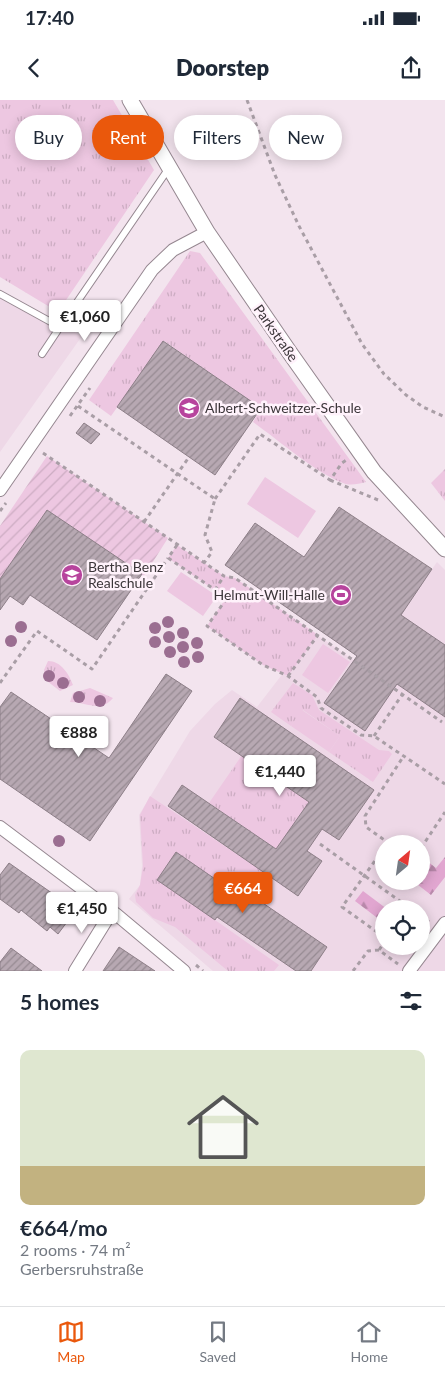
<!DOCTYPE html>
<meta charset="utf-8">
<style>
body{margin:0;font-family:Lato,sans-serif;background:#f2f2f3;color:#1f2937;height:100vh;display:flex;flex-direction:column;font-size:19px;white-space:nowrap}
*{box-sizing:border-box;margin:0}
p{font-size:16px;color:#747a83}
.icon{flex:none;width:28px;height:28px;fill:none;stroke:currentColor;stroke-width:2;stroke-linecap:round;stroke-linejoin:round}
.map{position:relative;height:871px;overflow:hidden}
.side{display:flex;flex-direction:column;background:#fff;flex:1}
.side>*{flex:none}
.banner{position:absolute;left:15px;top:15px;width:415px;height:45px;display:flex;gap:10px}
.needle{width:32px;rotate:29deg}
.controls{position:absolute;left:375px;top:735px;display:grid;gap:10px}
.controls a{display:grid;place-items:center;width:55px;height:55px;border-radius:50%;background:#fff;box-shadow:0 2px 12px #0003;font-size:25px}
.price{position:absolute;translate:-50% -42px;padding:0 11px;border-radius:5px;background:#fff;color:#222;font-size:16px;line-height:32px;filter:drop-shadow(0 1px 2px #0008)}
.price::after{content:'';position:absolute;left:50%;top:30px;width:15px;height:11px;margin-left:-8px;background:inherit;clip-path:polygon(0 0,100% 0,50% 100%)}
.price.active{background:#ea580c;color:#fff}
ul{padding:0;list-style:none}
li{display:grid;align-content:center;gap:10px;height:265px;padding:0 20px}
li+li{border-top:1px solid #e0e1e3}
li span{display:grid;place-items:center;height:155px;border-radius:10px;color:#555}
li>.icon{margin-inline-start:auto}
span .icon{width:90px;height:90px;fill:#fffc;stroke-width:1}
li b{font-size:21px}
h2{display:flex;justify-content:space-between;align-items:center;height:60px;padding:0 20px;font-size:21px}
.pill{padding:0 18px;border-radius:22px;background:#fff;box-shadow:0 2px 12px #0003;font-size:18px;line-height:45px}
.pill.active{background:#ea580c;color:#fff}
.status{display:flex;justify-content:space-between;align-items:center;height:35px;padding:0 25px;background:#fff;direction:ltr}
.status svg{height:14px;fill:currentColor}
header{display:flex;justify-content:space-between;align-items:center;height:65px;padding:0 20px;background:#fff;font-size:22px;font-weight:800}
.tab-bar{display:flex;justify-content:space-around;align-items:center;height:70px;border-top:1px solid #e0e1e3;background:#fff;font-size:14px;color:#747a83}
.tab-bar a{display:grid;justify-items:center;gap:2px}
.tab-bar .active{color:#ea580c}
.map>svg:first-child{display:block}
.built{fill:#eed8e7;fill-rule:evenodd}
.grass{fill:url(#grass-tufts)}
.forest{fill:url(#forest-firs)}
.park{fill:#edc7e1}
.garden{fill:url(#garden-furrows)}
.building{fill:url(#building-hatch);stroke:#8c7e87}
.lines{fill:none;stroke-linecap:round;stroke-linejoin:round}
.service-casing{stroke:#958790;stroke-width:8}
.minor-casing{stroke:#958790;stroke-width:14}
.tertiary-casing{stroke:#958790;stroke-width:17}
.path{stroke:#a99ea6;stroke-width:3;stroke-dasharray:4 4;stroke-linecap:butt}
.service{stroke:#fff;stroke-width:6}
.minor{stroke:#fff;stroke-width:12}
.tertiary{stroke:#fff;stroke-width:15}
.tree{fill:#9b6e91}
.labels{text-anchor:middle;stroke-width:5;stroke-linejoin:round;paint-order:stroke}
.street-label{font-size:14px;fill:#3b3539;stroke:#fff2fb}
.poi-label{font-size:14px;fill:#3b3539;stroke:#fff2fb;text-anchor:start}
</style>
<div class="status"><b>17:40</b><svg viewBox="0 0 49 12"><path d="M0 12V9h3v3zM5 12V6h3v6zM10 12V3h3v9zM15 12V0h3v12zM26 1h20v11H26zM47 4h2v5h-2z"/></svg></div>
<header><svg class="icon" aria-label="back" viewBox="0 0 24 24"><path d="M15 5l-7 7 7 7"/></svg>Doorstep<svg class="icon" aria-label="share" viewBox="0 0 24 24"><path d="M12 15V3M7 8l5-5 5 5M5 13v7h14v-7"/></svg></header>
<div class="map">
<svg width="445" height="871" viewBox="0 0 445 871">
<defs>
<pattern id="grass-tufts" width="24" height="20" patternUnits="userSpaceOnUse" patternTransform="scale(1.25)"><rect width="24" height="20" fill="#edc7e1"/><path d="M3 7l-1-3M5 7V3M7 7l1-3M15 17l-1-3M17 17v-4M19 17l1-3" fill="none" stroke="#ccacc2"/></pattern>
<pattern id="forest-firs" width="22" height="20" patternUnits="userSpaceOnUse" patternTransform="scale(1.25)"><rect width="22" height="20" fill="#e1a6d0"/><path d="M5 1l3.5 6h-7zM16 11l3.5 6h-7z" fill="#b888aa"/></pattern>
<pattern id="garden-furrows" width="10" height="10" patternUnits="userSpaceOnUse" patternTransform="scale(1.25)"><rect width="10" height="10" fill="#edc7e1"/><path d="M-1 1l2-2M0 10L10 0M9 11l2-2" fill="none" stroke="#ccacc2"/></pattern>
<pattern id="building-hatch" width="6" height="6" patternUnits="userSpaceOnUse" patternTransform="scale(1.25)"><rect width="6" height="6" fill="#b7a8b2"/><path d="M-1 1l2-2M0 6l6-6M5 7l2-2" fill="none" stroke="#968a92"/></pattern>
</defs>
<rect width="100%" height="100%" fill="#f3e4ee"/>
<path class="built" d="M0 190 82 236 0 352Z
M437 462 445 470V871H213L129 799 140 785 142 766 139 715 190 631 215 604 232 590 257 607 314 533 364 567ZM384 744H421V781H384ZM384 809H421V846H384Z"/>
<path class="grass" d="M0 0H113L154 70 58 212 0 177Z
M190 151 200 153 366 382C358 384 350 386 343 383 316 373 277 339 253 322L261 308 164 241 111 316 89 300Z
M445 369V401L431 383Z
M177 445 224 476 235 478 318 535 288 576 263 565 207 526 226 498 168 458Z
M48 561C61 561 69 574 73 585L60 591 47 581 44 570Z
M293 583 312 595 319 610 379 650 389 651 392 654 373 682 329 652 340 636 303 610 291 626 271 612Z
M90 588 113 598C101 613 86 602 70 602L73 593Z
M242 655 319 709 305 707 280 744 286 756 209 703Z
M150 696 271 777 256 798 238 786 234 792 176 753 215 820 279 865 274 871H228L175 827 153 818 136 802 135 795 140 785 143 766 140 715Z"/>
<path class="forest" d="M445 757V777L431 795 413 781H421V768L427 761 436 768Z
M363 791 387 809H384V823L355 801Z"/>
<path class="park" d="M265 377 316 411 298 438 247 404Z
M181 472 217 496 203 516 167 491Z
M323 544 350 562 328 593 302 575Z
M302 610 340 636 329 652 291 626Z"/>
<path class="garden" d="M47 356 168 438 144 476 47 410 0 479V426Z"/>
<path class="building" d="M163 241 261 308 215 375 117 307Z
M84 323 100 334 91 344 76 333Z
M339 407 432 469 401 515 445 545V617L397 584 365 631 324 603 357 556 225 465 255 423 304 457Z
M47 410 142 474 97 540 30 495 23 505 10 496 0 510V479Z
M166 574 192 591 90 741 0 679V607L11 592 109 658Z
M240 598 374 690 339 740 322 729 307 751 322 761 298 796 168 706 182 685 276 749 309 702 214 637Z
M176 752 234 792 238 786 327 847 311 871H296L217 817 215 820 157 780Z
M9 763 76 810 58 834 50 827 47 831 21 810 19 813 0 799V775Z
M119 847 155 871H103Z
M11 848 42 871H0V862Z"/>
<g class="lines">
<g class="service-casing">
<path id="service" d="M0 194 60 227 169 68
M42 254 60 227"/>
</g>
<g class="minor-casing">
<path id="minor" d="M0 390 152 170 173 150 207 132
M0 727 117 815 184 871
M75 871 112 811
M409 871 445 823"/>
</g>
<g class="tertiary-casing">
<path id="tertiary" d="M130 0 207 132 290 253 374 372 445 449"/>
</g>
<path class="path" d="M247 0 275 75 299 126 362 244 384 274 406 295 423 307 445 317
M78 306 215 399 205 435 212 452 204 463
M70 316 90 288
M43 353 224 476 235 478 442 622
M330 380 378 400
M215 399 260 334 330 380 342 363 348 359
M0 411 6 403
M144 422 189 357
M177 445 168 458 227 498 207 526 263 565 288 576 317 597 321 608 361 635 374 636 445 684
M215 490 224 476
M288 576 318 535
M0 583 37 531 92 569 168 458
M374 636 402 595
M320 744 411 809
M390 744 366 727 365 716 403 657
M384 748 342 807 384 837
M421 748 445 712
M421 816 429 822
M379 850 384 843
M196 865 203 871
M353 871 368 851 379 850 398 864"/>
<use href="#service" class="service"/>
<use href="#minor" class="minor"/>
<use href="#tertiary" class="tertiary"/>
</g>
<g class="tree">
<circle cx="168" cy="522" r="6"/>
<circle cx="21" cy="527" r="6"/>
<circle cx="155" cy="528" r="6"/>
<circle cx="183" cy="533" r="6"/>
<circle cx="169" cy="537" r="6"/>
<circle cx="11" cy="541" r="6"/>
<circle cx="155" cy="542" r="6"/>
<circle cx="197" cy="543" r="6"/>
<circle cx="183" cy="547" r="6"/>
<circle cx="170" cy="552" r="6"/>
<circle cx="198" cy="557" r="6"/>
<circle cx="184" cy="562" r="6"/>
<circle cx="49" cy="576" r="6"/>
<circle cx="63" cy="583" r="6"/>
<circle cx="79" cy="597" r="6"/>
<circle cx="100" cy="601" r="6"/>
<circle cx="59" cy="741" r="6"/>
</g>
<defs>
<g id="school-disc" transform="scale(1.125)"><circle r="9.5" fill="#b7449d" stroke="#fff2fb"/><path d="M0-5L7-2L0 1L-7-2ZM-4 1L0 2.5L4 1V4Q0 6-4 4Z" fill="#fff"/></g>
<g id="stadium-disc" transform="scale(1.125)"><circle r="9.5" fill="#b7449d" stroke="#fff2fb"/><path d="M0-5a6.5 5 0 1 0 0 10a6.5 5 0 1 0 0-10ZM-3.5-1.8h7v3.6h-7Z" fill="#fff"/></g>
</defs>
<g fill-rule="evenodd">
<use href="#school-disc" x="189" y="308"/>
<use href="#school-disc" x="72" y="475"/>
<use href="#stadium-disc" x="341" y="495"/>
</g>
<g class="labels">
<g class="street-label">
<text transform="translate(276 233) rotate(55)" y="5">Parkstraße</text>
</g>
<g class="poi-label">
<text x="205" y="313">Albert-Schweitzer-Schule</text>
<text x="88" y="472">Bertha Benz<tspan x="88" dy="16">Realschule</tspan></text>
<text x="325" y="500" text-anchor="end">Helmut-Will-Halle</text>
</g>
</g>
</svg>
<div class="controls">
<a><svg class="needle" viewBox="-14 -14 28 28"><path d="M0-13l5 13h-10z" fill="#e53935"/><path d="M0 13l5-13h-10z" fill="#747a83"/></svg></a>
<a><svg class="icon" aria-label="locate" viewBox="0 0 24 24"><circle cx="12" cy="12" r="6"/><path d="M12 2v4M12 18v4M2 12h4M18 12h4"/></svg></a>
</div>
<b class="price" style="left:85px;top:242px">€1,060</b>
<b class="price" style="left:79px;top:658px">€888</b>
<b class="price" style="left:280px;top:697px">€1,440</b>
<b class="price active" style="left:243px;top:814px">€664</b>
<b class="price" style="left:82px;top:834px">€1,450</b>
<div class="banner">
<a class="pill">Buy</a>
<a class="pill active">Rent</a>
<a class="pill">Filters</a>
<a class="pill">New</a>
</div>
</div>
<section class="side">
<h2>5 homes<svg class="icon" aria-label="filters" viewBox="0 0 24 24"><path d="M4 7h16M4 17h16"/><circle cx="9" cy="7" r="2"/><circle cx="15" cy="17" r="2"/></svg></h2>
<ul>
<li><span style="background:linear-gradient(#dfe7d0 75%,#c2b280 0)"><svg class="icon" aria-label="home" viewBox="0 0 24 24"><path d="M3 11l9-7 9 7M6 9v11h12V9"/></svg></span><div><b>€664/mo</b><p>2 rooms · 74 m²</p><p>Gerbersruhstraße</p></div></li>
</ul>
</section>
<nav class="tab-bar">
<a class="active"><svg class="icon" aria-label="map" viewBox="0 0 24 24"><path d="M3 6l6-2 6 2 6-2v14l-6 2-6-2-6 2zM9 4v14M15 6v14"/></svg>Map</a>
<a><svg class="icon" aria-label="saved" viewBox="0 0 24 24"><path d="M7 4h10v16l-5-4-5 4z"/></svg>Saved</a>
<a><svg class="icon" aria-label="home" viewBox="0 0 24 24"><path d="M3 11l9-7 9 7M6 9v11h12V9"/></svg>Home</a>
</nav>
